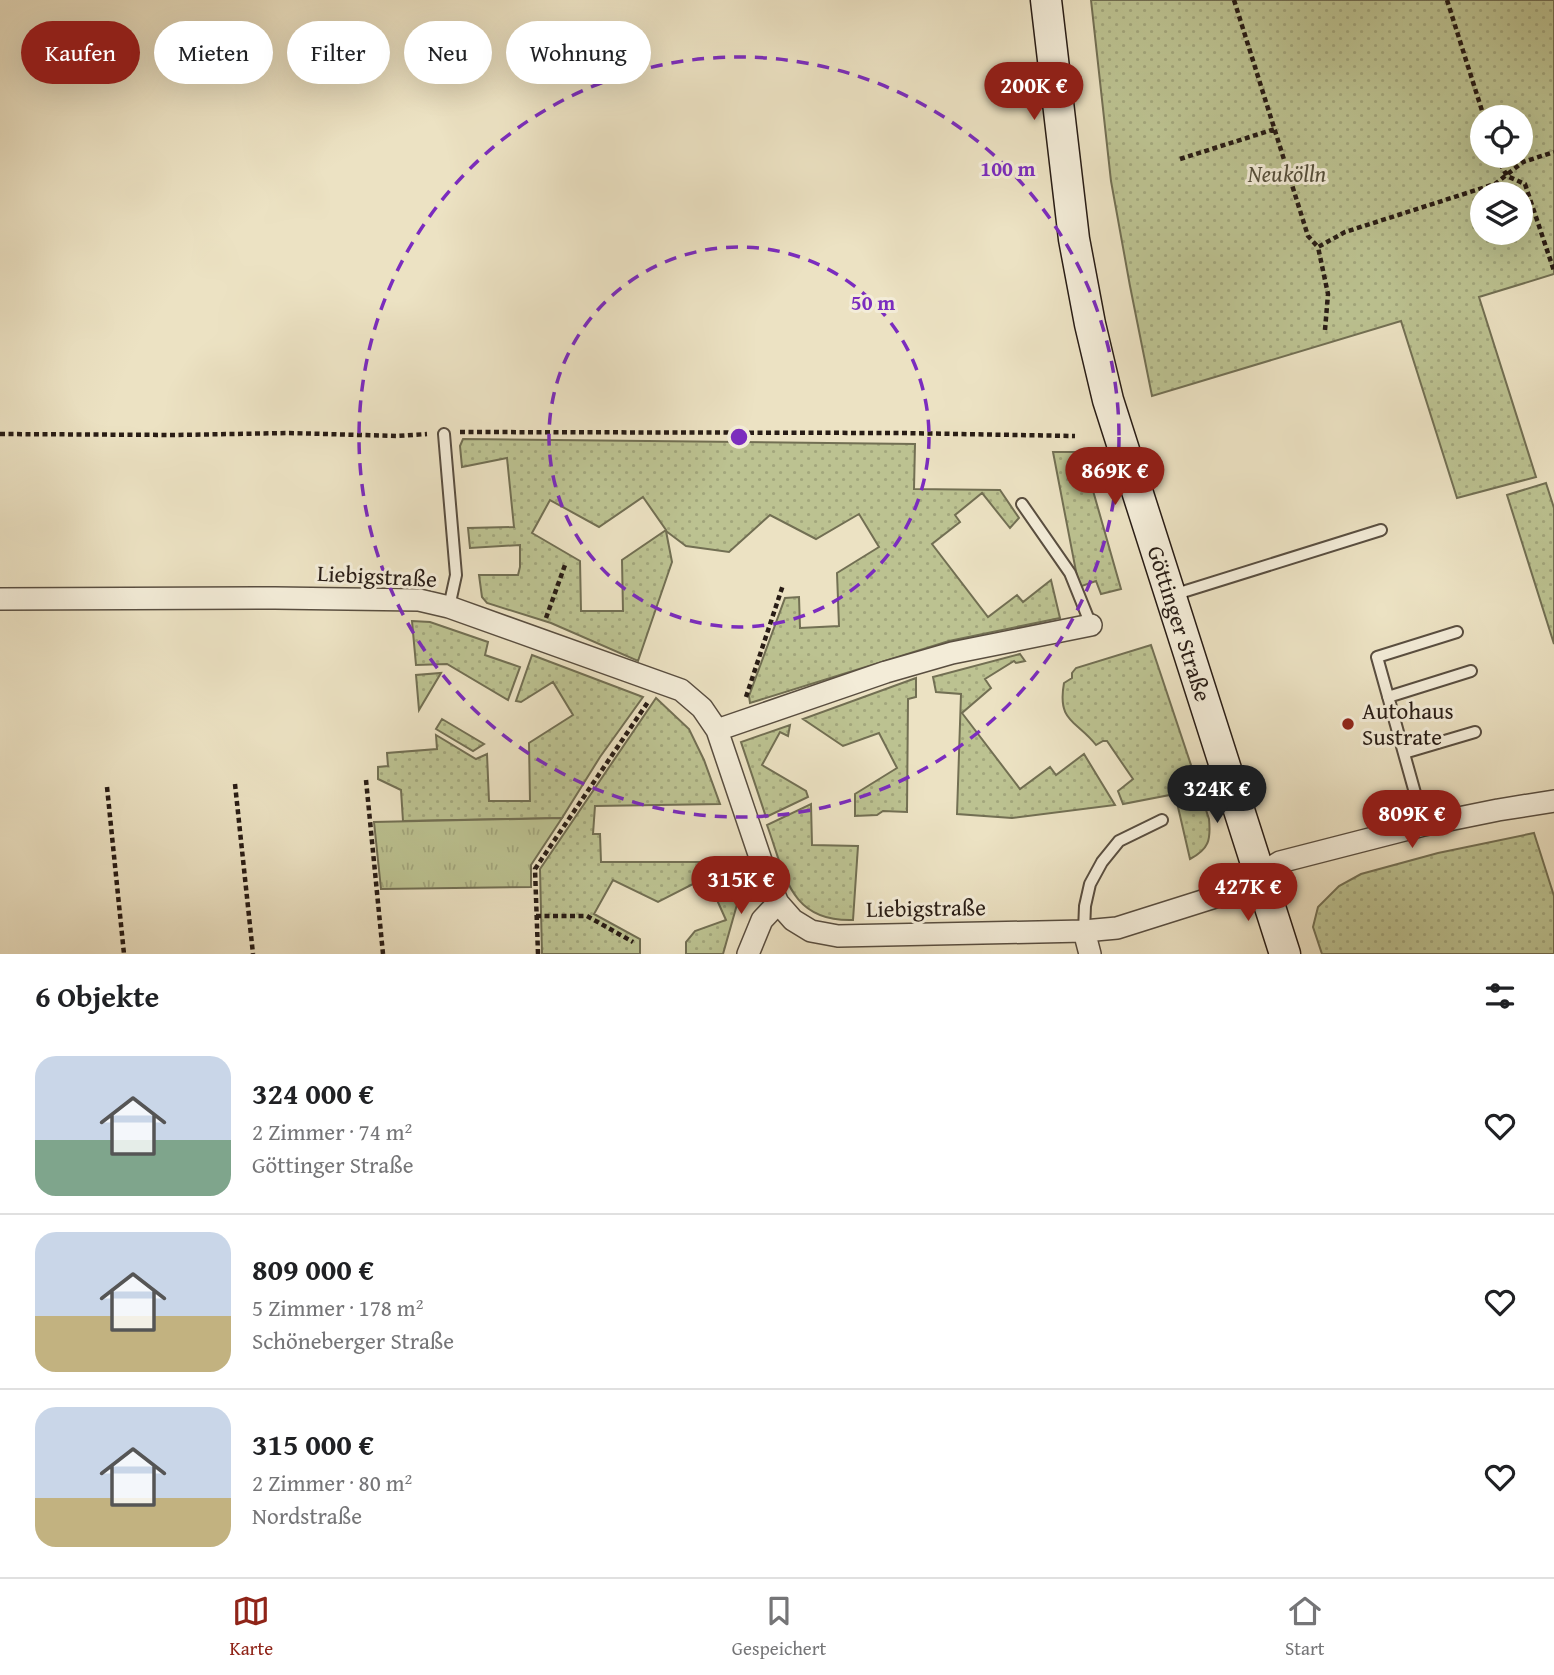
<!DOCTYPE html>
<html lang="de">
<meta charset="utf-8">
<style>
body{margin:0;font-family:"Gentium Book Plus",serif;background:#f2f2f2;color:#202124;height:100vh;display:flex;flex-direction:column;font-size:26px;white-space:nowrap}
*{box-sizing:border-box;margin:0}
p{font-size:23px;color:#757577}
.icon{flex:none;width:38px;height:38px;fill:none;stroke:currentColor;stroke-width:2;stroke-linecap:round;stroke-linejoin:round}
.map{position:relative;height:954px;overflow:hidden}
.panel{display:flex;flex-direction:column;background:#fff;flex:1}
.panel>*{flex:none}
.top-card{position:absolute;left:21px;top:21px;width:700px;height:63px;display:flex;gap:14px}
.controls{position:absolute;left:1470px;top:105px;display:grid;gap:14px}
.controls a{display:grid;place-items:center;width:63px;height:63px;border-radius:50%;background:#fff;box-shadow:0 7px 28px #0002;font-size:35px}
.price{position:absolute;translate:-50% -60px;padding:0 16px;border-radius:24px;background:#8f2418;color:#fff;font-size:23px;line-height:46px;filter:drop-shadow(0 2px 4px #0008)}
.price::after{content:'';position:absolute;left:50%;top:42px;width:21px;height:16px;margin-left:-10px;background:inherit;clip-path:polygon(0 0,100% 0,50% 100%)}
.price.on{background:#222;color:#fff}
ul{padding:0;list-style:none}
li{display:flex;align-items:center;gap:21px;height:175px;padding:0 35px}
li+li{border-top:2px solid #e0e0e0}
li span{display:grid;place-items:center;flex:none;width:196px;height:140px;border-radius:21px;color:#555}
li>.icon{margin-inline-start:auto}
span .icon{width:84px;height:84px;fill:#fffc;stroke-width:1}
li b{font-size:30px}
h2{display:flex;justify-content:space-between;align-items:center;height:84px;padding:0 35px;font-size:30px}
.chip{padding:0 24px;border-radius:32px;background:#fff;box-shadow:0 7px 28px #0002;font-size:24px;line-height:63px}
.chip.on{background:#8f2418;color:#fff}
.menu{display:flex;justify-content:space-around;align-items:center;height:98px;border-top:2px solid #e0e0e0;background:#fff;font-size:19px;color:#757577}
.menu a{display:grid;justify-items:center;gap:4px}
.menu .on{color:#8f2418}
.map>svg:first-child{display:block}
.grass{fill:url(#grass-dots);stroke:#726f53;stroke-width:2;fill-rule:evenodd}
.park{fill:url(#park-tufts);stroke:#726f53;stroke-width:2}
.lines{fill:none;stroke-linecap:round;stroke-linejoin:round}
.lane-casing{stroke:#594e40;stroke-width:14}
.street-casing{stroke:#594e40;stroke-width:24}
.secondary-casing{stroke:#281c15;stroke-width:33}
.path{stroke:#281c15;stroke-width:4.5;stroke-dasharray:5 3.5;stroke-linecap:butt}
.lane{stroke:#f3ecd8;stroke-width:10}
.street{stroke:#f3ecd8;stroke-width:21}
.secondary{stroke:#f3ecd8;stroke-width:30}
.ring{fill:none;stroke:#7b2cbf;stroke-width:3.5;stroke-dasharray:12 9}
.poi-dot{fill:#8f2418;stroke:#f3ecd8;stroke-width:2.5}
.labels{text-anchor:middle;stroke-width:6;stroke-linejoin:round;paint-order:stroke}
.park-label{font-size:23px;font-style:italic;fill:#544e3a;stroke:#f3ecd8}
.street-label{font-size:23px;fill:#281c15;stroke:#f3ecd8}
.poi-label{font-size:23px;fill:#281c15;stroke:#f3ecd8;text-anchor:start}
.centre{fill:#7b2cbf;stroke:#f3ecd8;stroke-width:3.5}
.ring-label{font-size:21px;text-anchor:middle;font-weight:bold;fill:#7b2cbf;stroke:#f3ecd8;stroke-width:6;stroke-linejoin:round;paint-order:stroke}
</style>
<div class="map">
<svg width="1554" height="954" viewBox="0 0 1554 954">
<defs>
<pattern id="grass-dots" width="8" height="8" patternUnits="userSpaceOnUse" patternTransform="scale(1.75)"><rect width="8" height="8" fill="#bcc291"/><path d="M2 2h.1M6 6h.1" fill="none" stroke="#a2a67c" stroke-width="1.8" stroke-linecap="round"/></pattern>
<pattern id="park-tufts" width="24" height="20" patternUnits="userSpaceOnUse" patternTransform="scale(1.75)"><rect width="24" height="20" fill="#bcc291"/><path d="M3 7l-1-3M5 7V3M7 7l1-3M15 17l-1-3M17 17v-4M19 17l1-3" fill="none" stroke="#a2a67c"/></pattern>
</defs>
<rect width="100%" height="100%" fill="#ece2c3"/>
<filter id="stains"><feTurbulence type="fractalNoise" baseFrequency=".00286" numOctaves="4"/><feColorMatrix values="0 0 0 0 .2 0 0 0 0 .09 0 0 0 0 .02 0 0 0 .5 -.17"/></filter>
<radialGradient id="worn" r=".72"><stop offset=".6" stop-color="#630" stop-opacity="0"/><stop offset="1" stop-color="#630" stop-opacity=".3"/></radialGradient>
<path class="grass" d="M1091 0H1554V274L1479 297 1536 477 1457 498 1401 321 1152 396 1130 286 1111 181ZM1482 117H1521V156H1482ZM1482 194H1521V233H1482Z
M463 439 915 444 914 489 1000 490 1019 518 1010 528 982 493 955 515 960 522 932 544 988 617 1017 595 1023 602 1051 580 1060 618 949 641 750 703 749 696 785 598 799 597 800 628 839 626 837 573 879 547 859 514 816 539 770 515 729 552 686 546 666 531 672 562 638 661 551 623 487 603 482 597 479 575H518L520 567V545L470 548 468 528 514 527 507 458 462 467 460 446ZM643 497 666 530 622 560 623 611H581L580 561 532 533 550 500 599 527Z
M1053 452H1082L1121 589 1101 594 1096 581 1079 587Z
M1546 483 1554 508V644L1507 495Z
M412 621 430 622 488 642 485 655 520 667 508 700 447 664 416 665Z
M1151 645 1209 819C1211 840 1209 849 1190 859L1175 794 1123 804 1118 791 1133 779 1107 741H1103L1096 745C1076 720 1057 722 1064 683L1072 678V673L1076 668Z
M1020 654 1025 661 1016 663 1014 661 985 679 991 688 962 713 1020 789 1050 767 1056 775 1084 754 1115 805 1012 818 957 814 961 694 936 692 933 677Z
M532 655 643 697 600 757 562 818 403 821 401 790 378 779V767L388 766 387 753 437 749 436 735 476 759 487 754 489 801H530L529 743 573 715 553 682 521 702 516 701Z
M441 673 419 710 416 675Z
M916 678V697L908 699 907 812 883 811 877 815 855 816V794L897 768 879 733 843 746 803 719Z
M656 698 689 729 704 760 720 804 595 806 593 834H600L601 862H712L700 870 697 882 658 902 613 880 594 914 640 939V954H542L540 869Z
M442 719 484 744 473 751 436 729Z
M790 725 788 736 780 732 762 765 806 791 808 797 766 817 741 742Z
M811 804 812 845 858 846 853 920C789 922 785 874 767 825Z
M1534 833 1554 896V954H1322L1313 927 1318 907 1339 886 1361 874 1438 853Z
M733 858 742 880 738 901 723 954H686V942L695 931 726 920 708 880 709 870Z"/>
<path class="park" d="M562 818 531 865V887L381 889 374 822Z"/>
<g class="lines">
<g class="lane-casing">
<path id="lane" d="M444 434 456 575 449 607
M1022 504 1070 573 1091 625
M1173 595 1381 530
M1388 697 1471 671
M1404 753 1475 732
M1424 825 1377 657 1457 632
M1084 931 1085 906 1090 884 1102 862 1119 841 1162 820"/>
</g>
<g class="street-casing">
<path id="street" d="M0 599 275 598 419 600 449 607 681 690 702 708 717 730 767 878 778 903 793 920 811 931 838 936 1084 931 1117 928 1231 892 1280 862 1424 825 1498 810 1554 801
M717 730 886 672 952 653 1091 625
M1084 931 1090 954
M748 954 762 920 778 903"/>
</g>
<g class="secondary-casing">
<g id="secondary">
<path id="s1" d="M1046 0 1074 239 1090 324 1108 400 1285 954"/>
</g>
</g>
<path class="path" d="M1234 0 1308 236 1318 247
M1447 0 1484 117
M1496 156 1507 176 1525 184 1554 271
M1180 159 1275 129
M1325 330 1328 294 1318 247 1345 232 1495 184 1523 162 1554 152
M460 432 901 433 1075 436
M0 434 175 435 289 433 397 436 427 434
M546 618 565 565
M746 697 783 585
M366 780 383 954
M235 784 253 954
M107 787 124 954
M536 916H587L633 942
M538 954 535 869 648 702"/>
<use href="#lane" class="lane"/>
<use href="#street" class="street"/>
<use href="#secondary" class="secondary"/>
</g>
<g class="ring">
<circle cx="739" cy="437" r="190"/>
<circle cx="739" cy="437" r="380"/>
</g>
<circle class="poi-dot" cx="1348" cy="724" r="7"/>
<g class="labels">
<g class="park-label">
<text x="1287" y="182">Neukölln</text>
</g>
<g class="street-label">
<text transform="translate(377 576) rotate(3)" y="8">Liebigstraße</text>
<text dy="8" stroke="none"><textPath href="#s1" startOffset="640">Göttinger Straße</textPath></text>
<text transform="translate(926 908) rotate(-1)" y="8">Liebigstraße</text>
</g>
<g class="poi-label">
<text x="1362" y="719">Autohaus<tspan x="1362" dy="26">Sustrate</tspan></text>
</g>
</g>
<circle cx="739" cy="437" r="10" class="centre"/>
<g class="ring-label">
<text x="1008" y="176">100 m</text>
<text x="873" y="310">50 m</text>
</g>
<rect width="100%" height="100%" filter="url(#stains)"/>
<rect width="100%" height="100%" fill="url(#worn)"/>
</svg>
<div class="controls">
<a><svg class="icon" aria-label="locate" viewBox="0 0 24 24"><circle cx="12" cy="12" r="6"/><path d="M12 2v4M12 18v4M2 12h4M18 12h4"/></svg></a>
<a><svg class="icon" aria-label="layers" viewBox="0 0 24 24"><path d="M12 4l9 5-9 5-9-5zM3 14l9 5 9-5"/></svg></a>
</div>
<b class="price" style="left:1034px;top:122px">200K €</b>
<b class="price" style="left:1115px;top:507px">869K €</b>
<b class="price on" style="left:1217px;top:825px">324K €</b>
<b class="price" style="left:1412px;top:850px">809K €</b>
<b class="price" style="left:741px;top:916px">315K €</b>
<b class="price" style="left:1248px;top:923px">427K €</b>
<div class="top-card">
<a class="chip on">Kaufen</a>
<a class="chip">Mieten</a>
<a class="chip">Filter</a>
<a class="chip">Neu</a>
<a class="chip">Wohnung</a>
</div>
</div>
<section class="panel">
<h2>6 Objekte<svg class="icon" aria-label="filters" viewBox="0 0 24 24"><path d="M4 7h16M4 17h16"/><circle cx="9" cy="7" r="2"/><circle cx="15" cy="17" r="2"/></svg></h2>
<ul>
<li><span style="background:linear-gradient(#c9d6e8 60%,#7fa58c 0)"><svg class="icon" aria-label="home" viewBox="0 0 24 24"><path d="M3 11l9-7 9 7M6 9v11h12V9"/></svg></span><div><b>324 000 €</b><p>2 Zimmer · 74 m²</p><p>Göttinger Straße</p></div><svg class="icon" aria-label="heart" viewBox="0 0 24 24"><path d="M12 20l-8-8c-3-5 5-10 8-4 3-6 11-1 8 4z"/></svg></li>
<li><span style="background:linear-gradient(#c9d6e8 60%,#c2b280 0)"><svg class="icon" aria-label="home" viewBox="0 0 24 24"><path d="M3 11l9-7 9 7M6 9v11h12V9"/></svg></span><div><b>809 000 €</b><p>5 Zimmer · 178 m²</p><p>Schöneberger Straße</p></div><svg class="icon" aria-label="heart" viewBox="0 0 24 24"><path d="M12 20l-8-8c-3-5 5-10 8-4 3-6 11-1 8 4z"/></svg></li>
<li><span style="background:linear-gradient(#c9d6e8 65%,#c2b280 0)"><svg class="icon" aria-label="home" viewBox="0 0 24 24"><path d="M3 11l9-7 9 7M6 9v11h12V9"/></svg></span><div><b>315 000 €</b><p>2 Zimmer · 80 m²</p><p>Nordstraße</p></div><svg class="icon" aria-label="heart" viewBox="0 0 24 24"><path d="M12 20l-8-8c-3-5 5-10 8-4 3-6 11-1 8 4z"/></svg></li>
</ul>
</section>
<nav class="menu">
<a class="on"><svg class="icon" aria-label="map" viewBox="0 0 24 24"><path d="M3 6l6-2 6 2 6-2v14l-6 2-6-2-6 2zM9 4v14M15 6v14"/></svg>Karte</a>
<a><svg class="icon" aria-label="saved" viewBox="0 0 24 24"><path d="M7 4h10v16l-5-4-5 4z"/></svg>Gespeichert</a>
<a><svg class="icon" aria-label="home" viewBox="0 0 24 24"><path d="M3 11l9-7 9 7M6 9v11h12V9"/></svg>Start</a>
</nav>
